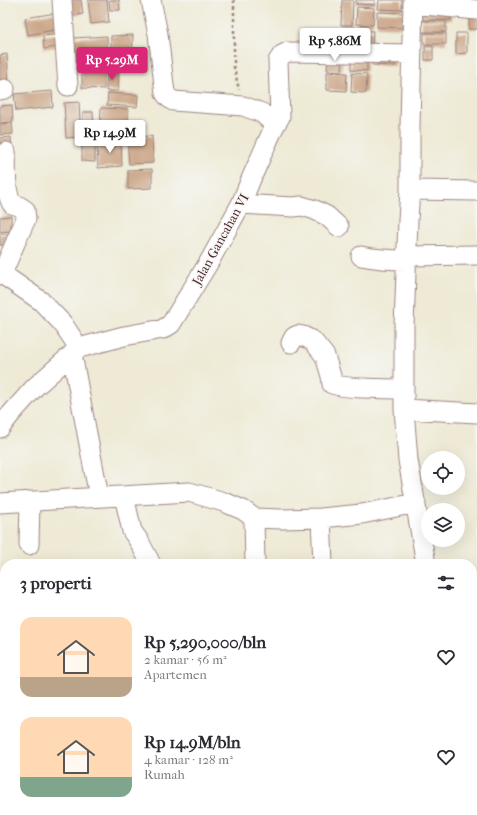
<!DOCTYPE html>
<html lang="id">
<meta charset="utf-8">
<style>
body{margin:0;font-family:"IM FELL French Canon",serif;background:#f2f2f3;color:#2b2b33;height:100vh;display:flex;flex-direction:column;font-size:15px;white-space:nowrap}
*{box-sizing:border-box;margin:0}
p{font-size:13px;color:#7c7c81}
.icon{flex:none;width:22px;height:22px;fill:none;stroke:currentColor;stroke-width:2;stroke-linecap:round;stroke-linejoin:round}
.map{position:relative;flex:1;overflow:hidden}
.details{position:absolute;left:0px;top:559px;width:477px;height:256px;display:flex;flex-direction:column;background:#fff;border-radius:16px 16px 0 0;box-shadow:0 4px 16px #0002}
.details>*{flex:none}
.controls{position:absolute;left:421px;top:451px;display:grid;gap:8px}
.controls a{display:grid;place-items:center;width:44px;height:44px;border-radius:50%;background:#fff;box-shadow:0 4px 16px #0002;font-size:20px}
.price{position:absolute;translate:-50% -34px;padding:0 9px;border-radius:4px;background:#fff;color:#222;font-size:13px;line-height:26px;filter:drop-shadow(0 1px 2px #0008)}
.price::after{content:'';position:absolute;left:50%;top:24px;width:12px;height:9px;margin-left:-6px;background:inherit;clip-path:polygon(0 0,100% 0,50% 100%)}
.price.current{background:#db2777;color:#fff}
ul{padding:0;list-style:none}
li{display:flex;align-items:center;gap:12px;height:100px;padding:0 20px}
li span{display:grid;place-items:center;flex:none;width:112px;height:80px;border-radius:12px;color:#555}
li>.icon{margin-inline-start:auto}
span .icon{width:48px;height:48px;fill:#fffc;stroke-width:1}
li b{font-size:17px}
h2{display:flex;justify-content:space-between;align-items:center;height:48px;padding:0 20px;font-size:17px}
.map>svg:first-child{display:block}
.building{fill:#c9a282}
.lines{fill:none;stroke-linecap:round;stroke-linejoin:round}
.minor-casing{stroke:#9c8480;stroke-width:21}
.path{stroke:#9c8480;stroke-width:2.5;stroke-dasharray:3 3;stroke-linecap:butt}
.minor{stroke:#fff;stroke-width:19}
.labels{text-anchor:middle;stroke-width:3;stroke-linejoin:round;paint-order:stroke}
.street-label{font-size:13px;fill:#4a1f2b;stroke:#f6f6f2}
</style>
<div class="map">
<svg width="477" height="815" viewBox="0 0 477 815">
<rect width="100%" height="100%" fill="#f6f6f2"/>
<filter id="ink" filterUnits="userSpaceOnUse"><feTurbulence type="fractalNoise" baseFrequency=".025" numOctaves="2"/><feDisplacementMap in="SourceGraphic" scale="8" xChannelSelector="R" yChannelSelector="G"/><feConvolveMatrix kernelMatrix="1 2 1 2 8 2 1 2 1" color-interpolation-filters="sRGB"/></filter>
<filter id="wash" filterUnits="userSpaceOnUse"><feTurbulence type="fractalNoise" baseFrequency=".012" numOctaves="4" result="noise"/><feDisplacementMap in="SourceGraphic" scale="16" xChannelSelector="R" yChannelSelector="G"/><feGaussianBlur stdDeviation="0.9" result="paint"/><feColorMatrix in="noise" values="0 0 0 0 0 0 0 0 0 0 0 0 0 0 0 0 0 1.4 0 .05"/><feComposite in="paint" operator="in"/></filter>
<g filter="url(#wash)">
<rect width="100%" height="100%" fill="#eeead5"/>
<g id="blocks">
<path class="building" d="M65 0H81L83 14 67 16Z
M88 0H107L109 22 91 24Z
M109 0H119L120 10H110Z
M342 0H353L352 25H341Z
M356 0H375V5L356 4Z
M379 0H402V10L378 9Z
M357 7 374 8 373 25 356 24Z
M451 9V20H423V10Z
M377 12 404 13V28L377 27Z
M56 13 59 29 28 35 25 18Z
M469 15H477V29H469Z
M422 21H446V32H422Z
M355 30 373 31 372 47 354 46Z
M424 33H446V44H424Z
M456 33H467V53L456 54Z
M62 34 63 46 44 49 43 36Z
M133 35 132 65H111V36Z
M107 36 108 67 76 69 74 38Z
M425 46H433V60H425Z
M7 54 9 84 0 85V55Z
M328 54 343 55 342 71 327 70Z
M352 54 367 55V71L351 70Z
M372 55 395 56V66L372 65Z
M82 71H104V89L82 88Z
M107 71H119L118 91H106Z
M327 72 347 73 346 91 327 90Z
M352 73 367 74 366 93 351 92Z
M52 91 53 107 16 111 14 94Z
M108 93 138 95 137 107 107 105Z
M79 102 81 137 66 138 64 103Z
M12 105 13 122 0 123V106Z
M101 108 128 109V126L100 125Z
M83 112H93L94 134H83Z
M12 123 13 134 0 135V124Z
M152 136 153 163 129 164 127 137Z
M11 137 12 151 0 152V138Z
M95 138V162L82 161V139Z
M121 141 122 166 98 168 97 143Z
M152 169V188L128 189V170Z
M11 216V231L0 232V217Z
M0 234H10V245H0Z"/>
</g>
</g>
<g filter="url(#ink)">
<use href="#blocks" fill-opacity="0" stroke="#9c8480" stroke-width="1"/>
<g class="lines">
<g class="minor-casing">
<path id="minor" d="M62 0 68 86
M151 0 158 34 165 93 168 97 173 101 243 106 262 113 275 125
M413 0 410 126V190L408 220 404 326V409L408 460 426 564
M413 4 477 10
M0 90 5 89
M410 190 477 191
M241 204 293 207 302 206 315 210 327 216 339 227
M361 256C376 259 391 260 406 260
M407 256 477 255
M0 274H2L41 301 63 324 79 348
M2 274 16 241 26 219 25 210 19 206 12 204C4 191 7 167 6 152
M291 343 294 337 298 335 303 336 313 341 325 356 331 376 332 384C353 390 383 388 404 389
M72 354 99 497
M404 409 477 413
M0 428 10 415 35 387 79 348 124 336 163 329 171 324 209 262 241 204 251 179 275 125 280 117 278 61 282 55 288 52 412 54
M124 496 132 531 139 541 151 564
M0 503 189 492 224 502 243 510 254 518 281 519 321 518 362 514 416 503
M254 518 255 564
M321 518 323 564
M29 545 30 501
M0 656 5 654
M472 761 477 760
M271 810 272 815
M468 810 469 815
M49 815 74 810"/>
</g>
<path class="path" d="M234 0V67L239 90"/>
<use href="#minor" class="minor"/>
</g>
</g>
<g class="labels">
<g class="street-label">
<text transform="translate(220 239) rotate(-61)" y="5">Jalan Gancahan VI</text>
</g>
</g>
</svg>
<div class="controls">
<a><svg class="icon" aria-label="locate" viewBox="0 0 24 24"><circle cx="12" cy="12" r="6"/><path d="M12 2v4M12 18v4M2 12h4M18 12h4"/></svg></a>
<a><svg class="icon" aria-label="layers" viewBox="0 0 24 24"><path d="M12 4l9 5-9 5-9-5zM3 14l9 5 9-5"/></svg></a>
</div>
<b class="price" style="left:335px;top:62px">Rp 5.86M</b>
<b class="price current" style="left:112px;top:81px">Rp 5.29M</b>
<b class="price" style="left:110px;top:154px">Rp 14.9M</b>
<section class="details">
<h2>3 properti<svg class="icon" aria-label="filters" viewBox="0 0 24 24"><path d="M4 7h16M4 17h16"/><circle cx="9" cy="7" r="2"/><circle cx="15" cy="17" r="2"/></svg></h2>
<ul>
<li><span style="background:linear-gradient(#ffd9b3 75%,#b9a48a 0)"><svg class="icon" aria-label="home" viewBox="0 0 24 24"><path d="M3 11l9-7 9 7M6 9v11h12V9"/></svg></span><div><b>Rp 5,290,000/bln</b><p>2 kamar · 56 m²</p><p>Apartemen</p></div><svg class="icon" aria-label="heart" viewBox="0 0 24 24"><path d="M12 20l-8-8c-3-5 5-10 8-4 3-6 11-1 8 4z"/></svg></li>
<li><span style="background:linear-gradient(#ffd9b3 75%,#7fa58c 0)"><svg class="icon" aria-label="home" viewBox="0 0 24 24"><path d="M3 11l9-7 9 7M6 9v11h12V9"/></svg></span><div><b>Rp 14.9M/bln</b><p>4 kamar · 128 m²</p><p>Rumah</p></div><svg class="icon" aria-label="heart" viewBox="0 0 24 24"><path d="M12 20l-8-8c-3-5 5-10 8-4 3-6 11-1 8 4z"/></svg></li>
</ul>
</section>
</div>
